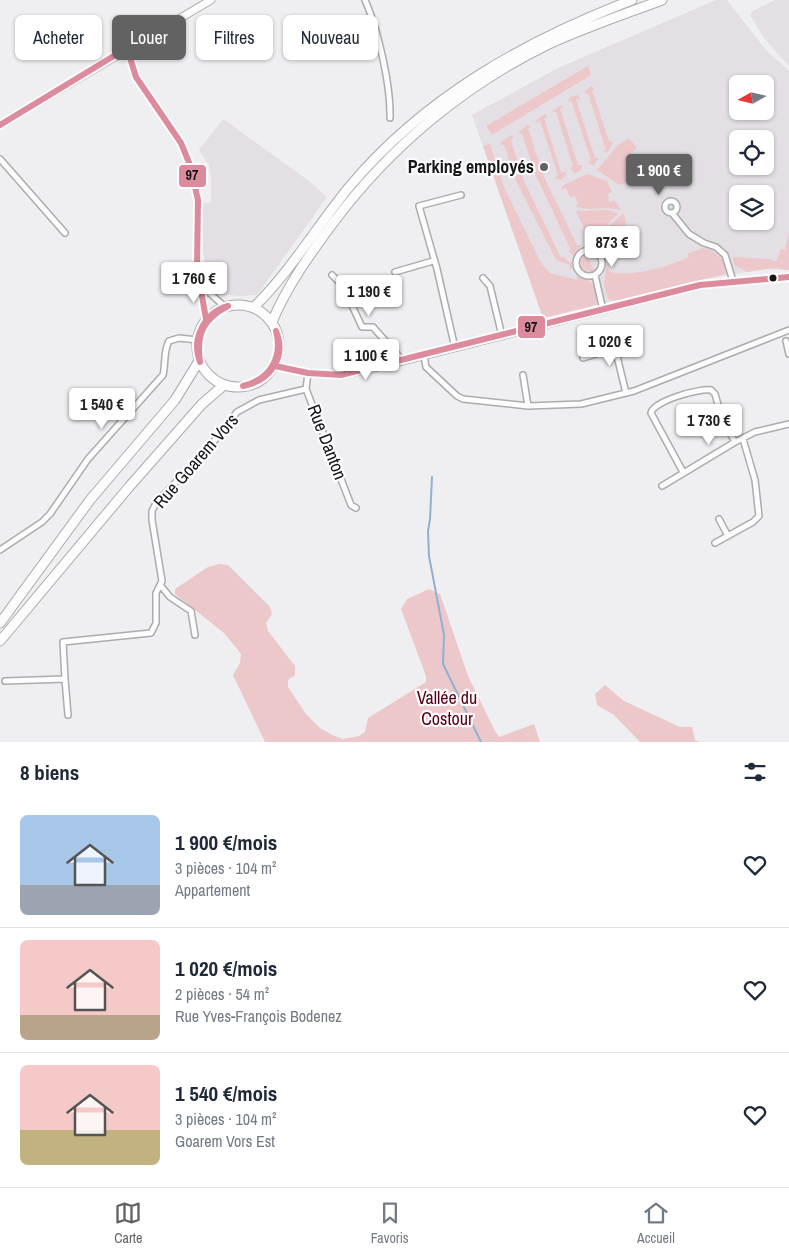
<!DOCTYPE html>
<html lang="fr">
<meta charset="utf-8">
<style>
body{margin:0;font-family:"Archivo Narrow",sans-serif;background:#f2f2f3;color:#1f2937;height:100vh;display:flex;flex-direction:column;font-size:19px;white-space:nowrap}
*{box-sizing:border-box;margin:0}
p{font-size:16px;color:#747a83}
.icon{flex:none;width:28px;height:28px;fill:none;stroke:currentColor;stroke-width:2;stroke-linecap:round;stroke-linejoin:round}
.map{position:relative;height:742px;overflow:hidden}
.sheet{display:flex;flex-direction:column;background:#fff;flex:1}
.sheet>*{flex:none}
.banner{position:absolute;left:15px;top:15px;width:500px;height:45px;display:flex;gap:10px}
.needle{width:32px;rotate:262deg}
.tools{position:absolute;left:729px;top:75px;display:grid;gap:10px}
.tools a{display:grid;place-items:center;width:45px;height:45px;border-radius:8px;background:#fff;box-shadow:0 1px 4px #0004;font-size:25px}
.price{position:absolute;translate:-50% -42px;padding:0 11px;border-radius:5px;background:#fff;color:#222;font-size:16px;line-height:32px;filter:drop-shadow(0 1px 2px #0008)}
.price::after{content:'';position:absolute;left:50%;top:30px;width:15px;height:11px;margin-left:-8px;background:inherit;clip-path:polygon(0 0,100% 0,50% 100%)}
.price.current{background:#636263;color:#fff}
ul{padding:0;list-style:none}
li{display:flex;align-items:center;gap:15px;height:125px;padding:0 20px}
li+li{border-top:1px solid #e0e1e3}
li span{display:grid;place-items:center;flex:none;width:140px;height:100px;border-radius:8px;color:#555}
li>.icon{margin-inline-start:auto}
span .icon{width:60px;height:60px;fill:#fffc;stroke-width:1}
li b{font-size:21px}
h2{display:flex;justify-content:space-between;align-items:center;height:60px;padding:0 20px;font-size:21px}
.pill{padding:0 18px;border-radius:8px;background:#fff;box-shadow:0 1px 4px #0004;font-size:18px;line-height:45px}
.pill.current{background:#636263;color:#fff}
.dock{display:flex;justify-content:space-around;align-items:center;height:70px;border-top:1px solid #e0e1e3;background:#fff;font-size:14px;color:#747a83}
.dock a{display:grid;justify-items:center;gap:2px}
.dock .current{color:#636263}
.map>svg:first-child{display:block}
.built{fill:#e3dfe4;fill-rule:evenodd}
.green{fill:#edc8ca}
.lines{fill:none;stroke-linecap:round;stroke-linejoin:round}
.stream{stroke:#91b1d3;stroke-width:2}
.street-casing{stroke:#acabad;stroke-width:8}
.secondary-casing{stroke:#acabad;stroke-width:9}
.highway-casing{stroke:#acabad;stroke-width:11}
.street{stroke:#fdfcfd;stroke-width:5}
.secondary{stroke:#fdfcfd;stroke-width:7}
.highway{stroke:#fdfcfd;stroke-width:9}
.bus-1-casing{stroke:#fdfbfe;stroke-width:10}
.bus-1{stroke:#dc8b9c;stroke-width:6}
.poi-dot{fill:#636263;stroke:#fdfbfe;stroke-width:2}
.bus-dot{fill:#171617;stroke:#fdfbfe;stroke-width:2}
.labels{text-anchor:middle;stroke-width:4.5;stroke-linejoin:round;paint-order:stroke}
.poi-label{font-size:18px;font-weight:bold;fill:#171617;stroke:#fdfbfe;text-anchor:end}
.street-label{font-size:18px;fill:#171617;stroke:#fdfbfe}
.park-label{font-size:18px;fill:#540013;stroke:#fdfbfe}
.line-badge{stroke:#fdfbfe;stroke-width:2}
.pale-badge-label{font-size:14px;text-anchor:middle;font-weight:bold;fill:#111}
</style>
<div class="map">
<svg width="789" height="742" viewBox="0 0 789 742">
<rect width="100%" height="100%" fill="#efeef0"/>
<path class="built" d="M716 0H727L766 50 789 71V270L762 269 695 281 543 318 472 115 558 68ZM738 84H765V111H738ZM738 139H765V166H738ZM738 194H765V221H738Z
M775 0H789V66L764 38 750 15 753 11Z
M223 119 309 181 327 197 257 295 241 296 218 294 208 279 203 251V203H211V178L209 165 199 150Z"/>
<path class="green" d="M588 66 591 75 492 135 486 126Z
M591 86 595 89 592 90 609 141 613 142 608 152H603L606 150 588 93 584 94 585 91Z
M578 95 580 99H576L595 158H599L594 165 588 164 591 160 571 100 568 103 570 97Z
M561 105 564 108H560L578 165H582L581 170 575 173 570 169 573 166 556 112H552Z
M545 114 548 118H544L561 172H566L565 177 560 180 555 178 558 175 540 121 536 123 537 119Z
M527 125 532 127 528 128 543 175 577 245H581L574 257 568 250H571L536 176 522 134 518 133Z
M511 135 514 137 511 141 524 181 561 258 564 256 566 260 572 263V269L569 268 570 265 556 260 516 181 504 145H501V142Z
M629 138 637 148 628 156 640 169 623 184 619 185 597 170 618 145Z
M490 144 504 187 542 265 550 273 577 280V276C592 280 600 288 596 305L543 318 483 146Z
M587 174 607 181 612 192 608 194 609 202 615 201 621 210 608 208 589 209 575 207 578 204 575 196 570 197 566 188 561 190 562 186Z
M609 210 618 214 610 221 595 245H588L587 242 589 239 576 211Z
M624 213 626 228 633 242 607 251 604 248 602 249 599 246 609 226Z
M789 232V270L774 268 747 272 734 265 733 257 770 259 776 262 781 249 785 250Z
M702 248C714 249 729 261 725 274L614 301 608 299 604 284 607 263 609 271C628 279 670 266 689 257L687 254Z
M586 254 594 270 592 272 581 268 580 261Z
M219 564 228 565 270 607 272 614 266 623 268 631 295 666V675L288 680V687L306 714 320 728 332 735 343 739 359 736 365 732 368 718 426 682V676L401 609 407 599 429 589 440 594 468 676 495 731 499 737 534 724 540 742H265L233 675 240 663 241 654 224 633 175 594V589L208 567Z
M605 685 624 701 680 727H692L695 740 699 742H640L614 715 597 705 595 694Z"/>
<g class="lines">
<path class="stream" d="M432 477 430 519 428 531 429 556 444 635 443 664 481 742"/>
<g class="street-casing">
<path id="street" d="M365 0C378 29 391 86 390 118
M127 48 136 77 181 143 190 165 198 200 197 267 202 287 206 319
M0 159 65 233
M665 207a6 6 0 1 1 12 0a6 6 0 1 1-12 0Z
M672 213 689 234 704 243 716 247 725 255 733 281
M576 263a13 13 0 1 1 26 0a13 13 0 1 1-26 0Z
M395 272 433 261
M332 275 343 286 362 327H373L403 361
M595 275 603 310
M483 278 490 286 502 336
M203 287 225 307
M786 341 789 354
M455 348 437 269 419 206 461 195
M342 354 356 359 396 354
M424 356 426 367 457 396 463 399 528 406 581 404 634 391 789 330
M583 358 615 348 626 393
M308 373 306 389 351 505 356 508
M523 375 528 406
M683 472 651 413C653 401 700 388 711 390L715 394 722 419 735 442
M662 486 735 442 755 432 789 424
M719 519 728 536
M715 543 753 522 759 516 755 480 743 439
M0 550 42 522 50 514 88 459 163 375C166 363 163 352 169 341L179 338 197 340
M161 586 170 597 191 611 195 635
M65 679 68 715
M5 681 65 679 63 642 151 633 156 623V593L162 581 152 520V511L156 503 211 445 237 412 259 400 306 389"/>
</g>
<g class="secondary-casing">
<path id="secondary" d="M0 125 211 0
M275 366 308 373 341 375 403 361 700 285 789 277"/>
</g>
<g class="highway-casing">
<path id="highway" d="M197 346a41 41 0 1 1 82 0a41 41 0 1 1-82 0Z
M254 307C291 271 317 226 350 186 425 97 525 41 632 0
M272 322C287 286 310 254 333 223 390 147 464 85 549 44 586 27 625 14 662 0
M0 623 90 500 175 400 199 361
M0 641 129 487 202 404 224 385"/>
</g>
<use href="#street" class="street"/>
<use href="#secondary" class="secondary"/>
<use href="#highway" class="highway"/>
<g class="bus-1-casing">
<path id="bus-1" d="M127 48 136 77 181 143 190 165 198 200 197 267 206 319
M0 125 127 48
M200 362C191 339 204 313 228 306
M200 362C196 334 203 319 228 306
M275 366 308 373 341 375 700 285 789 277
M243 386C270 379 283 358 276 331
M243 386C270 381 287 358 276 331"/>
</g>
<use href="#bus-1" class="bus-1"/>
</g>
<circle class="poi-dot" cx="544" cy="167" r="5"/>
<circle class="bus-dot" cx="773" cy="278" r="4.5"/>
<g class="labels">
<g class="poi-label">
<text x="534" y="173">Parking employés</text>
</g>
<g class="street-label">
<text transform="translate(327 442) rotate(69)" y="6">Rue Danton</text>
<text transform="translate(196 461) rotate(-49)" y="6">Rue Goarem Vors</text>
</g>
<g class="park-label">
<text x="447" y="704">Vallée du<tspan x="447" dy="21">Costour</tspan></text>
</g>
</g>
<g class="line-badge">
<rect x="178" y="164" width="29" height="24" rx="5" fill="#dc8b9c"/>
<rect x="517" y="315" width="29" height="24" rx="5" fill="#dc8b9c"/>
</g>
<g class="pale-badge-label">
<text x="192" y="180">97</text>
<text x="531" y="332">97</text>
</g>
</svg>
<div class="tools">
<a><svg class="needle" viewBox="-14 -14 28 28"><path d="M0-13l5 13h-10z" fill="#e53935"/><path d="M0 13l5-13h-10z" fill="#747a83"/></svg></a>
<a><svg class="icon" aria-label="locate" viewBox="0 0 24 24"><circle cx="12" cy="12" r="6"/><path d="M12 2v4M12 18v4M2 12h4M18 12h4"/></svg></a>
<a><svg class="icon" aria-label="layers" viewBox="0 0 24 24"><path d="M12 4l9 5-9 5-9-5zM3 14l9 5 9-5"/></svg></a>
</div>
<b class="price current" style="left:659px;top:196px">1 900 €</b>
<b class="price" style="left:612px;top:268px">873 €</b>
<b class="price" style="left:194px;top:304px">1 760 €</b>
<b class="price" style="left:369px;top:317px">1 190 €</b>
<b class="price" style="left:610px;top:367px">1 020 €</b>
<b class="price" style="left:366px;top:381px">1 100 €</b>
<b class="price" style="left:102px;top:430px">1 540 €</b>
<b class="price" style="left:709px;top:446px">1 730 €</b>
<div class="banner">
<a class="pill">Acheter</a>
<a class="pill current">Louer</a>
<a class="pill">Filtres</a>
<a class="pill">Nouveau</a>
</div>
</div>
<section class="sheet">
<h2>8 biens<svg class="icon" aria-label="filters" viewBox="0 0 24 24"><path d="M4 7h16M4 17h16"/><circle cx="9" cy="7" r="2"/><circle cx="15" cy="17" r="2"/></svg></h2>
<ul>
<li><span style="background:linear-gradient(#a9c7e8 70%,#9aa5b1 0)"><svg class="icon" aria-label="home" viewBox="0 0 24 24"><path d="M3 11l9-7 9 7M6 9v11h12V9"/></svg></span><div><b>1 900 €/mois</b><p>3 pièces · 104 m²</p><p>Appartement</p></div><svg class="icon" aria-label="heart" viewBox="0 0 24 24"><path d="M12 20l-8-8c-3-5 5-10 8-4 3-6 11-1 8 4z"/></svg></li>
<li><span style="background:linear-gradient(#f6c9c9 75%,#b9a48a 0)"><svg class="icon" aria-label="home" viewBox="0 0 24 24"><path d="M3 11l9-7 9 7M6 9v11h12V9"/></svg></span><div><b>1 020 €/mois</b><p>2 pièces · 54 m²</p><p>Rue Yves-François Bodenez</p></div><svg class="icon" aria-label="heart" viewBox="0 0 24 24"><path d="M12 20l-8-8c-3-5 5-10 8-4 3-6 11-1 8 4z"/></svg></li>
<li><span style="background:linear-gradient(#f6c9c9 65%,#c2b280 0)"><svg class="icon" aria-label="home" viewBox="0 0 24 24"><path d="M3 11l9-7 9 7M6 9v11h12V9"/></svg></span><div><b>1 540 €/mois</b><p>3 pièces · 104 m²</p><p>Goarem Vors Est</p></div><svg class="icon" aria-label="heart" viewBox="0 0 24 24"><path d="M12 20l-8-8c-3-5 5-10 8-4 3-6 11-1 8 4z"/></svg></li>
</ul>
</section>
<nav class="dock">
<a class="current"><svg class="icon" aria-label="map" viewBox="0 0 24 24"><path d="M3 6l6-2 6 2 6-2v14l-6 2-6-2-6 2zM9 4v14M15 6v14"/></svg>Carte</a>
<a><svg class="icon" aria-label="saved" viewBox="0 0 24 24"><path d="M7 4h10v16l-5-4-5 4z"/></svg>Favoris</a>
<a><svg class="icon" aria-label="home" viewBox="0 0 24 24"><path d="M3 11l9-7 9 7M6 9v11h12V9"/></svg>Accueil</a>
</nav>
